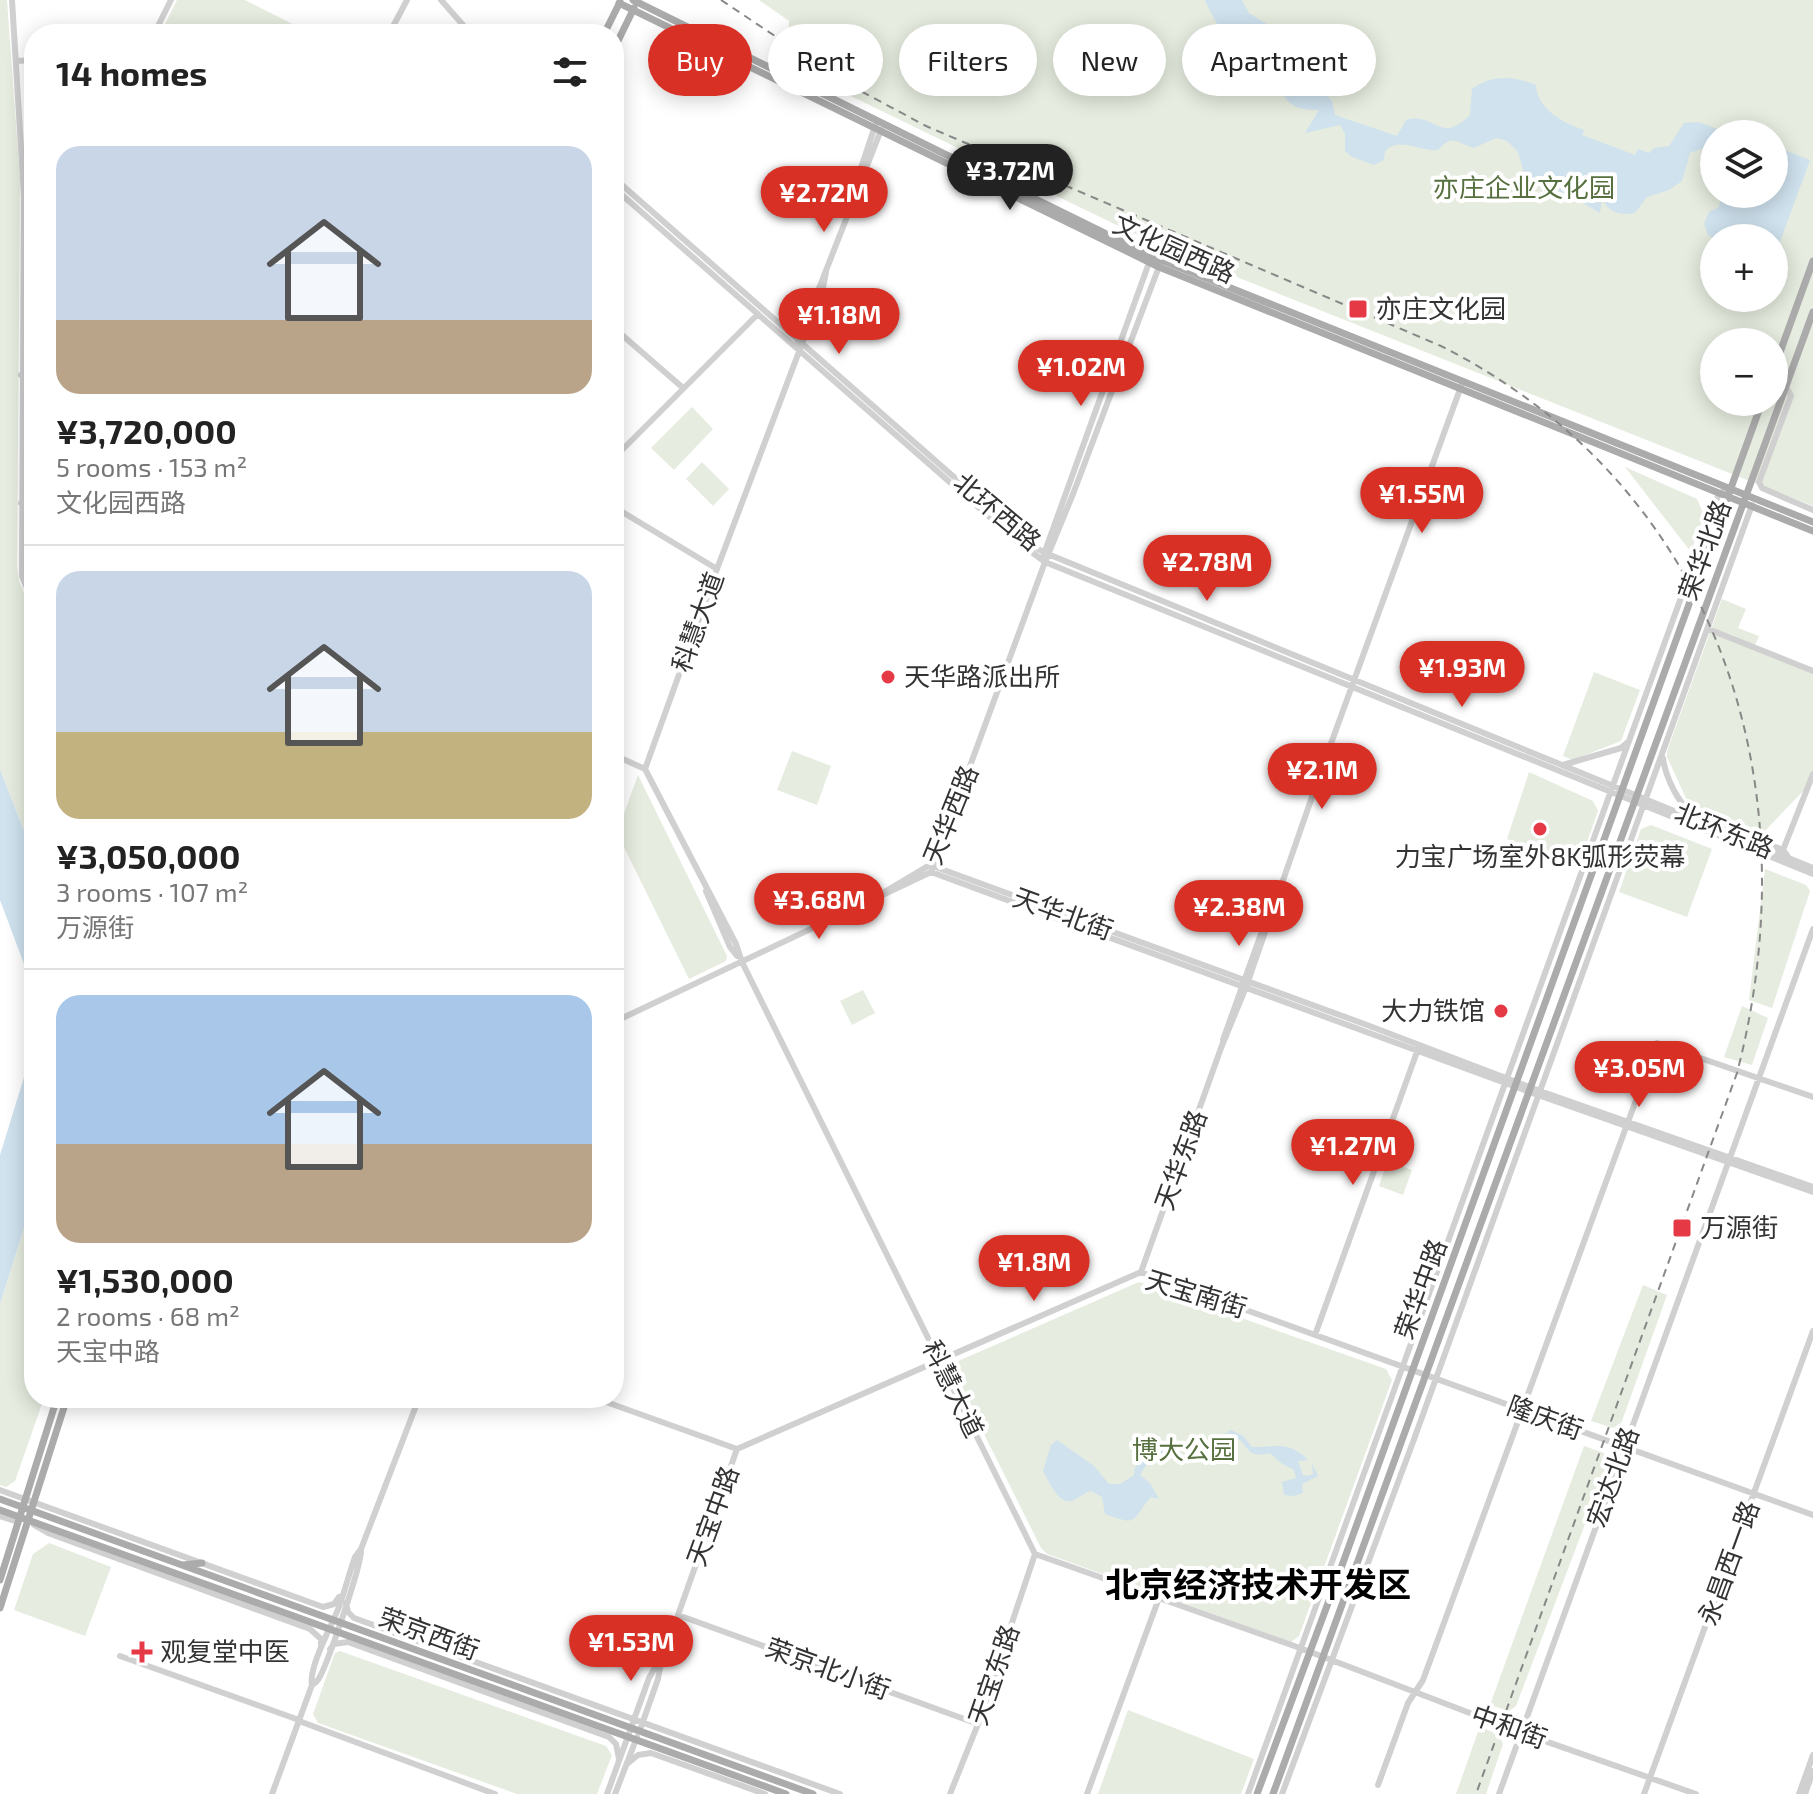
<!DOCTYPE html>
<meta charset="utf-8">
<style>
body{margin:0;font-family:"Exo 2","Noto Sans SC",sans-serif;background:#f2f2f2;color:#222;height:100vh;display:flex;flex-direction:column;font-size:30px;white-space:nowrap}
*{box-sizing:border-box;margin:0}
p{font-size:26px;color:#767676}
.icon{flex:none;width:44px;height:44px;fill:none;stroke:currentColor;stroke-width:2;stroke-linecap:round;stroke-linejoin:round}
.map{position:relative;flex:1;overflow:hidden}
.drawer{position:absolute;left:24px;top:24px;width:600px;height:1384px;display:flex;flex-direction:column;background:#fff;border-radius:32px;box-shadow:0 4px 20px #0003}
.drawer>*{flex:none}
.banner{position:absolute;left:648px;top:24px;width:760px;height:72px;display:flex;gap:16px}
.tools{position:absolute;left:1700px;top:120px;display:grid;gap:16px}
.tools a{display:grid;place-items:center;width:88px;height:88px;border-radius:50%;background:#fff;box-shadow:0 4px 20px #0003;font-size:40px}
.price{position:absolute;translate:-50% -68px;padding:0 18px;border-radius:28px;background:#d93025;color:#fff;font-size:26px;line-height:52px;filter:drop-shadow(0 2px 4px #0008)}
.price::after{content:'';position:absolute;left:50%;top:48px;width:24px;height:18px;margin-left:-12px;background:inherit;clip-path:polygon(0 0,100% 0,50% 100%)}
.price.active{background:#222;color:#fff}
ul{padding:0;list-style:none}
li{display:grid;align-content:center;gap:16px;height:424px;padding:0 32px}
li+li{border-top:2px solid #e0e0e0}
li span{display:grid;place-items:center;height:248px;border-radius:24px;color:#555}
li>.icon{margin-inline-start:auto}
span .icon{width:144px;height:144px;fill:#fffc;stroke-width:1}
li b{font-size:34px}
h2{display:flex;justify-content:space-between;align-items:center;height:96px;padding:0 32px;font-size:34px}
.tag{padding:0 28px;border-radius:36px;background:#fff;box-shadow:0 4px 20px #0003;font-size:28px;line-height:72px}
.tag.active{background:#d93025;color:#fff}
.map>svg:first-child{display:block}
.green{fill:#e6ecdf;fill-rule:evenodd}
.water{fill:#cfe2ee}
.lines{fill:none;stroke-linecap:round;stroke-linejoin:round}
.minor{stroke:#d0d0d0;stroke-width:6}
.major{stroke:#ababab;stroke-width:7}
.rail{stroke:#888;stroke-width:2;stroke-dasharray:8 6;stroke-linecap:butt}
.poi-dot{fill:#e63946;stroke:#fff;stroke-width:3}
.labels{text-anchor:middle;stroke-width:8;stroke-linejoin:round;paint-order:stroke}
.park-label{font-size:26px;fill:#56703f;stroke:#fff}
.street-label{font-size:26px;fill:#333;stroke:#fff}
.poi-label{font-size:26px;fill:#333;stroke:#fff;text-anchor:start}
.district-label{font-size:34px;font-weight:bold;fill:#000;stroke:#fff}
</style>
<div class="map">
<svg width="1813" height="1794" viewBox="0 0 1813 1794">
<rect width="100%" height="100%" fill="#fff"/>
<path class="green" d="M0 0H7L20 180 17 567 19 581 34 616V857L0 769Z
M177 0H245L312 34H160Z
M759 0H1813V506L1166 249 787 65 789 21ZM1714 134H1774V194H1714ZM1714 238H1774V298H1714ZM1714 342H1774V402H1714Z
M692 407 713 429 674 470 651 448Z
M702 462 729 489 713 506 686 479Z
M1625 467 1697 499 1704 515 1691 552Z
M1722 599 1746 609 1738 628 1759 636 1753 650 1813 674V771L1807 787 1762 834 1692 804 1686 798 1667 757V751Z
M1594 672 1640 690 1621 741 1573 760 1563 756Z
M792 751 831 766 817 805 777 790Z
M1529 772 1593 801 1598 811 1578 868 1507 839Z
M638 775 727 956 726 961 689 979 617 833Z
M1651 825 1712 849 1687 917 1619 892 1641 829Z
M1765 869 1806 885 1810 891 1772 1008 1749 1000Z
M863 990 875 1013 852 1025 840 1001Z
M1742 1006 1768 1018 1752 1065 1724 1057Z
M1390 1162 1412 1170 1403 1195 1379 1186 1386 1165Z
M34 1196V1398H44L15 1481 6 1487 0 1485V1304Z
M1139 1282 1386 1369 1392 1380 1299 1636 1291 1642 1047 1554 1041 1548 952 1370 956 1362Z
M1643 1285 1667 1295 1621 1424 1613 1428 1591 1421Z
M1584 1446 1604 1453 1609 1461 1516 1706 1509 1711 1490 1705Z
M49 1543 111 1567 85 1636 14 1610 33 1554Z
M340 1651 606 1746 612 1755 597 1794H517L318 1723 313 1714 335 1653Z
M1128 1710 1254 1759 1241 1794H1098Z
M1480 1726 1500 1736 1503 1744 1486 1794H1456Z"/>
<path class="water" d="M1205 0H1242L1249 13 1275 29 1285 49 1297 58 1304 70 1314 75 1321 89 1332 101 1335 115 1397 136 1406 120C1435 111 1439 146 1470 115L1472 89C1493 74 1514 76 1536 85 1537 109 1563 123 1584 130L1582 135 1635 155 1638 149 1649 153 1654 148 1669 146 1684 123 1699 122 1730 134H1714V152L1704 148 1690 153 1682 181 1669 190 1647 197 1635 213C1620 216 1610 213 1602 199L1600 213 1571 196 1533 180 1523 170 1518 152 1507 141 1496 138 1474 148C1456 143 1454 133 1438 150 1420 152 1401 136 1385 151L1384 160 1374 165 1352 157 1345 151V134L1340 125 1305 133 1319 110C1303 110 1290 108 1282 93 1274 90 1259 87 1253 81 1246 75 1208 10 1205 0Z
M1787 151 1810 160 1774 258V238L1714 239 1708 235 1704 224 1709 212 1719 207 1721 194H1774V154Z
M0 769 34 857V1196L0 1304V1155L33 1048V1007L27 972 0 900Z
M1231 1430 1243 1436 1252 1447C1275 1447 1290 1441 1308 1460L1298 1461 1303 1475 1308 1476 1313 1474 1312 1463 1318 1476 1302 1484 1303 1493 1294 1496 1284 1495 1282 1482 1296 1478 1294 1470 1281 1463 1270 1453C1243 1460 1251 1442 1229 1433L1209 1449 1179 1448 1151 1457 1140 1475 1150 1483 1159 1499 1151 1497C1131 1520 1140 1527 1105 1514L1102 1497 1091 1491C1083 1493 1081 1497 1074 1500 1059 1507 1049 1481 1043 1471L1051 1445 1057 1440 1094 1466 1109 1484H1120L1134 1475 1135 1467 1150 1454 1177 1444 1210 1443Z"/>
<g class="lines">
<path class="minor" d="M12 0 24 196 22 576 34 605
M441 0 471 34
M154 34 171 0
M389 34 407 0
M17 61 34 60
M614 178 1029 543 1043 552 1813 868
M614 188 1017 541 1045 562 1813 874
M852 195 875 126
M826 272 823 288 717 569 645 769 736 944 742 962 1035 1554 1300 1648 1522 1733 1696 1794
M614 328 682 387
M798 342 881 130
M21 375 34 382
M1786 387 1791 396 1759 482 1762 488 1813 510
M614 458 758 314
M21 503 34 509
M614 507 717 569
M1044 554 1150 260
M1708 629 1813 671
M614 755 645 769
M1663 758C1665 775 1679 808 1696 815
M1563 765 1621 748 1629 741 1719 493 1731 489
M1721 825 1783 850 1787 855
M1783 850 1813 774
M931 872 1538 1095 1813 1192
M706 891 730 947 737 956
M886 891 928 866H933L1367 1025 1540 1091 1813 1187
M614 1022 931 872 1045 562 1073 494 1160 264
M1223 1040 1261 934
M1141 1272 1221 1048 1246 987 1321 771 1463 381
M1315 1335 1418 1049
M595 1398 737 1449
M0 1490 323 1607 334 1604 339 1597
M0 1516 18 1522
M34 1525 48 1533 310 1629 321 1639V1645
M346 1603 348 1612 354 1618 840 1794
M678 1615 978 1724
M330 1649 334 1644 348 1642 609 1737 616 1744 619 1759
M120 1656 299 1720
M312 1685C313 1684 316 1683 317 1681 325 1673 363 1561 361 1549
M299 1721 495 1794
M641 1727 658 1679 662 1657
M627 1764 638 1755 651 1753 765 1794
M1378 1785 1408 1703 1423 1680 1657 1043 1813 1097
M272 1794 312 1685C308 1668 332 1625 339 1607 345 1590 349 1574 355 1557L361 1549 419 1398
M607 1794 649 1678 663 1654 678 1615 737 1449 1141 1272 1813 1515
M615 1794 637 1737
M950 1794 978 1724 1035 1554
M1087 1794 1159 1598
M1248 1794 1629 741
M1282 1794 1413 1442 1752 505
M1499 1794 1813 929
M1644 1794 1813 1331
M1799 1794 1813 1755
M1805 1794 1813 1771"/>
<path class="major" d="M633 0 1151 256 1813 522
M619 3 1159 267 1813 531
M604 34 620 2
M614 49 634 8
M1774 369 1813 261
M0 1499 813 1794
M0 1510 786 1794
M183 1565 202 1563
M0 1580 57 1398
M0 1608 67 1398
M1257 1794 1340 1571 1762 402
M1273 1794 1813 312"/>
<path class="rail" d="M721 0 844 82 926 126 1441 346C1716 485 1813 780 1737 1073L1476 1794"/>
</g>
<g class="poi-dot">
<rect x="1348" y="299" width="20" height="20" rx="4"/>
<circle cx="888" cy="677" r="8"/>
<circle cx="1540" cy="829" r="8"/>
<circle cx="1501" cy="1011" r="8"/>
<rect x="1672" y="1218" width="20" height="20" rx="4"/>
<path d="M138 1640h8v8h8v8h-8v8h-8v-8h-8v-8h8z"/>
</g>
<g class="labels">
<g class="park-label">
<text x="1524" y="197">亦庄企业文化园</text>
<text x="1184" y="1459">博大公园</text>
</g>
<g class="street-label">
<text transform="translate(1174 249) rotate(24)" y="9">文化园西路</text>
<text transform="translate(997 512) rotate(40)" y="9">北环西路</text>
<text transform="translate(1705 550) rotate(-70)" y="9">荣华北路</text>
<text transform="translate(698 622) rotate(-70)" y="9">科慧大道</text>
<text transform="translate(951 815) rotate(-68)" y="9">天华西路</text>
<text transform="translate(1724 831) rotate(22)" y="9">北环东路</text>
<text transform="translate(1063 914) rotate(20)" y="9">天华北街</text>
<text transform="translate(1181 1160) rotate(-70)" y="9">天华东路</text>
<text transform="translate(1421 1289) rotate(-70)" y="9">荣华中路</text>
<text transform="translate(1196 1294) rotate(17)" y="9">天宝南街</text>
<text transform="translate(953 1389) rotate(64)" y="9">科慧大道</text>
<text transform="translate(1545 1418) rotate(20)" y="9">隆庆街</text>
<text transform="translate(1613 1477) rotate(-70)" y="9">宏达北路</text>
<text transform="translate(713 1516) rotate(-70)" y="9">天宝中路</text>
<text transform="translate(1729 1563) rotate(-70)" y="9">永昌西一路</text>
<text transform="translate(429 1634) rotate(20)" y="9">荣京西街</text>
<text transform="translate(828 1669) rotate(20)" y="9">荣京北小街</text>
<text transform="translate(994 1675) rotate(-71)" y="9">天宝东路</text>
<text transform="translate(1509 1727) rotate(20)" y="9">中和街</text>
</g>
<g class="poi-label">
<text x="1376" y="318">亦庄文化园</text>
<text x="904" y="686">天华路派出所</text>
<text x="1540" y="866" text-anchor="middle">力宝广场室外8K弧形荧幕</text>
<text x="1485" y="1020" text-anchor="end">大力铁馆</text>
<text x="1700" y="1237">万源街</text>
<text x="160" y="1661">观复堂中医</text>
</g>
<g class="district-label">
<text x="1258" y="1597">北京经济技术开发区</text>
</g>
</g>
</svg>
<div class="tools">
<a><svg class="icon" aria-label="layers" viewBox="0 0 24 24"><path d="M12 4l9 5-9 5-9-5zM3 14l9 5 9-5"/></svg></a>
<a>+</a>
<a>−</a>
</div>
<b class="price active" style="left:1010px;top:212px">¥3.72M</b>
<b class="price" style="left:824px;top:234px">¥2.72M</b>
<b class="price" style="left:839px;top:356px">¥1.18M</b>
<b class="price" style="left:1081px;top:408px">¥1.02M</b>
<b class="price" style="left:1422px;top:535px">¥1.55M</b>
<b class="price" style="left:1207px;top:603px">¥2.78M</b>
<b class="price" style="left:1462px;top:709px">¥1.93M</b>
<b class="price" style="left:1322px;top:811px">¥2.1M</b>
<b class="price" style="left:819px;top:941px">¥3.68M</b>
<b class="price" style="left:1239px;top:948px">¥2.38M</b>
<b class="price" style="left:1639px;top:1109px">¥3.05M</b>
<b class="price" style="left:1353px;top:1187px">¥1.27M</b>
<b class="price" style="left:1034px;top:1303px">¥1.8M</b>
<b class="price" style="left:631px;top:1683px">¥1.53M</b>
<div class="banner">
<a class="tag active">Buy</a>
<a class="tag">Rent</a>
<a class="tag">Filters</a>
<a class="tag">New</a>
<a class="tag">Apartment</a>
</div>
<section class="drawer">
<h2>14 homes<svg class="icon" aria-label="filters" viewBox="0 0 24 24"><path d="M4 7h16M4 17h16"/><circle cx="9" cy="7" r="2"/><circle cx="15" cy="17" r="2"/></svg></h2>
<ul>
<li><span style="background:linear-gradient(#c9d6e8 70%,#b9a48a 0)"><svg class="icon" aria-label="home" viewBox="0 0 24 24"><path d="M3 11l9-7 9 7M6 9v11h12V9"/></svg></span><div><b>¥3,720,000</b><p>5 rooms · 153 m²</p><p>文化园西路</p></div></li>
<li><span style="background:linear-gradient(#c9d6e8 65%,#c2b280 0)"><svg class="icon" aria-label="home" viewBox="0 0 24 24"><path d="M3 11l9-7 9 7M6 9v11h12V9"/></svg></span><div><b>¥3,050,000</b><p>3 rooms · 107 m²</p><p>万源街</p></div></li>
<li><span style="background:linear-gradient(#a9c7e8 60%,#b9a48a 0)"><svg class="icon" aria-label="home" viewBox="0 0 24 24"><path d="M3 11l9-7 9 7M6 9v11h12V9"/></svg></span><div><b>¥1,530,000</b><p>2 rooms · 68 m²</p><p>天宝中路</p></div></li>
</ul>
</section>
</div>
